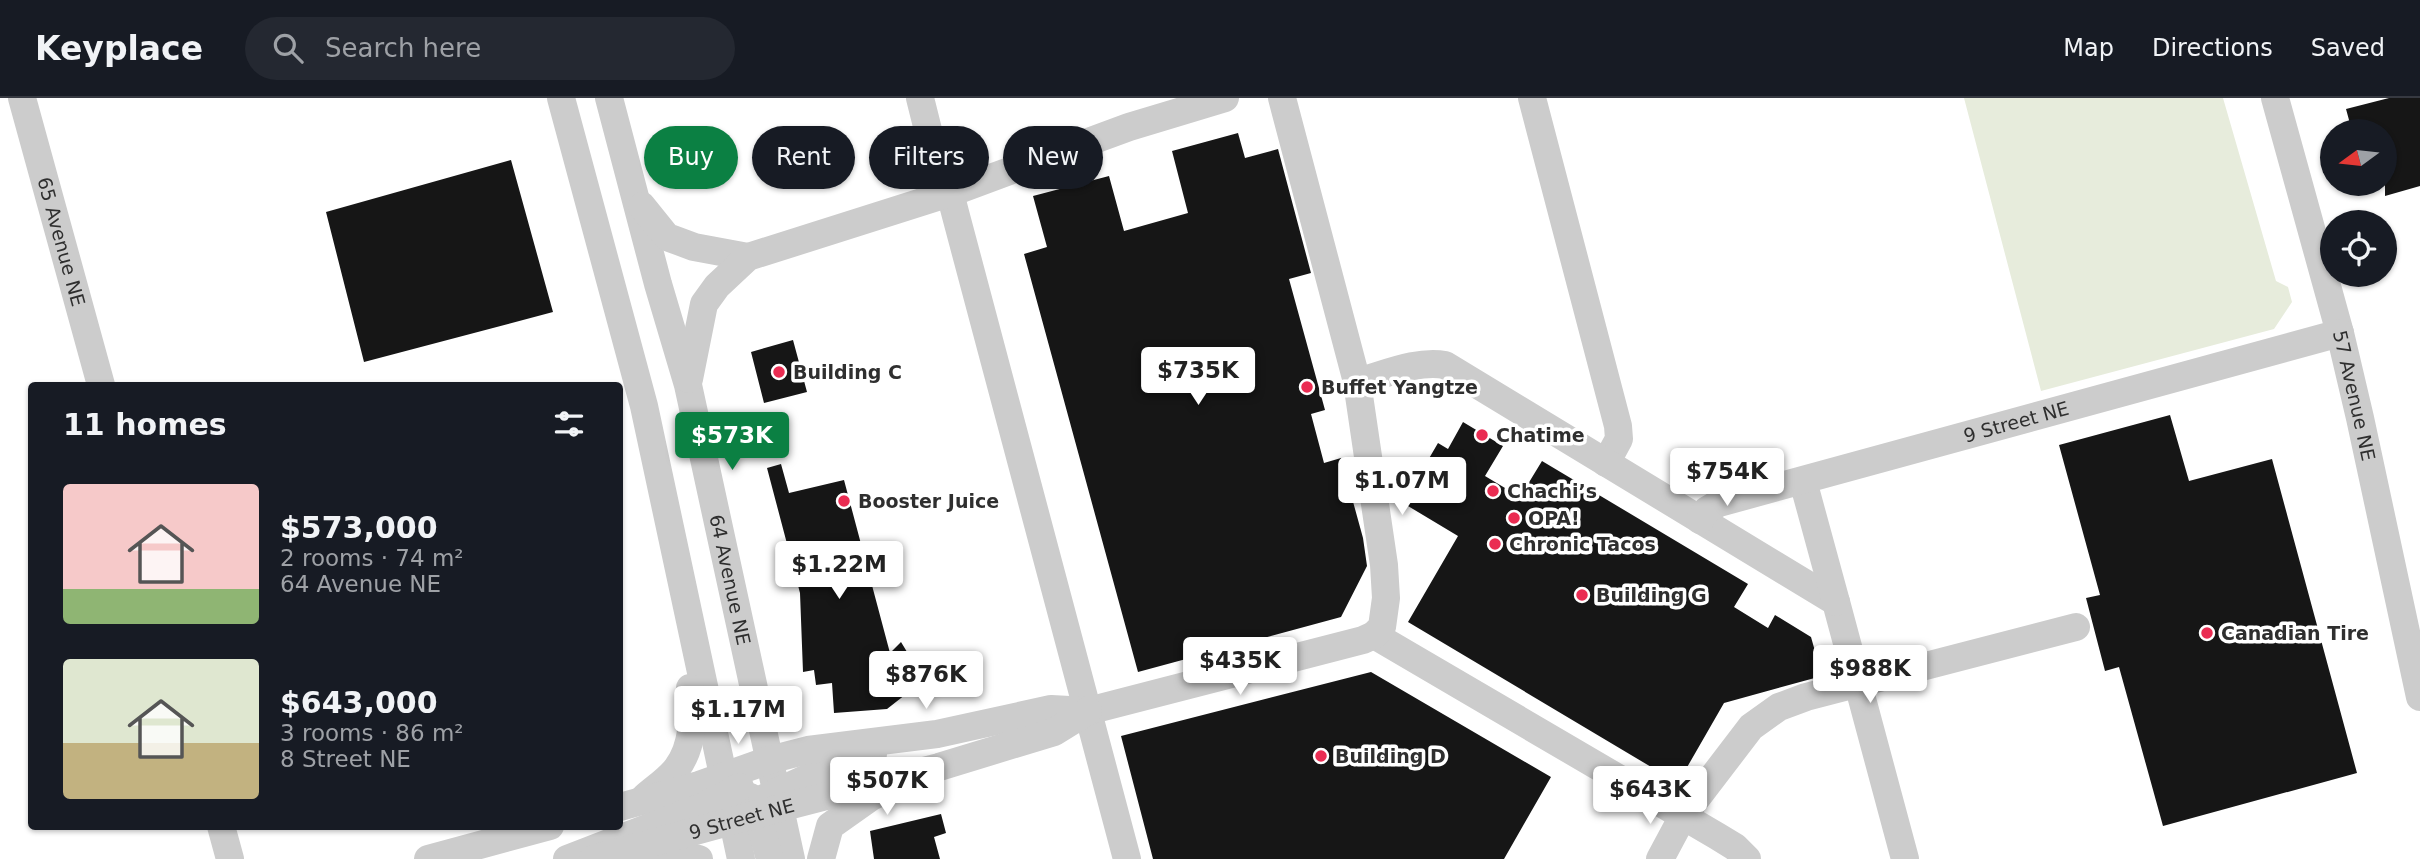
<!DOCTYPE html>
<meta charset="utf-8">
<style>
body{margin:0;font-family:"DejaVu Sans",sans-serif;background:#242831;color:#f1f3f6;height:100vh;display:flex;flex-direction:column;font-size:26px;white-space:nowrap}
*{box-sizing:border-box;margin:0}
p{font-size:23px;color:#9ea1a6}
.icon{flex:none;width:38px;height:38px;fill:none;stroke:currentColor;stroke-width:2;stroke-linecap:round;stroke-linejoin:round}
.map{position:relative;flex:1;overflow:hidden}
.drawer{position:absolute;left:28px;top:284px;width:595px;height:448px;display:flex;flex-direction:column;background:#171b24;border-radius:7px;box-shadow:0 2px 5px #0004}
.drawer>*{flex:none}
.guide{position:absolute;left:644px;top:28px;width:665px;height:63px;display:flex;gap:14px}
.needle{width:46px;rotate:255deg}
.tools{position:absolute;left:2320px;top:21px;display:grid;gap:14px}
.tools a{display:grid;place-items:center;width:77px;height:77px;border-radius:50%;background:#171b24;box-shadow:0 2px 5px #0004;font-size:35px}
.price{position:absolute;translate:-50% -60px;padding:0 16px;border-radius:7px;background:#fff;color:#222;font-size:23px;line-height:46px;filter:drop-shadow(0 2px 4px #0008)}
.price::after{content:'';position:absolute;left:50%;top:42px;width:21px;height:16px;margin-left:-10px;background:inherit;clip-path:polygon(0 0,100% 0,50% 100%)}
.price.on{background:#0b8043;color:#fff}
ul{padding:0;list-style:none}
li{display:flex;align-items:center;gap:21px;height:175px;padding:0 35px}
li span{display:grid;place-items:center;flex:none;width:196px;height:140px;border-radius:7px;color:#555}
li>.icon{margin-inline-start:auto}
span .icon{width:84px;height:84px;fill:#fffc;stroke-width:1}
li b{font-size:30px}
h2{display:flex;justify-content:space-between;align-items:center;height:84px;padding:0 35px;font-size:30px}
.pill{padding:0 24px;border-radius:32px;background:#171b24;box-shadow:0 2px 5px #0004;font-size:24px;line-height:63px}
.pill.on{background:#0b8043;color:#fff}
header{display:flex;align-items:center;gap:42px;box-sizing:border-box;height:98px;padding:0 35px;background:#171b24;border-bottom:2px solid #363941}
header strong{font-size:33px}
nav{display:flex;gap:38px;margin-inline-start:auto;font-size:24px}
.search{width:490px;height:63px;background:#242831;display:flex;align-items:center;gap:18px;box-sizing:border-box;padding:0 24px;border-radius:38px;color:#9ea1a6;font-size:26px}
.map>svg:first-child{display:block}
.green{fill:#e7ecdc}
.building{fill:#161616}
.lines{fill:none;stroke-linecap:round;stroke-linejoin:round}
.minor{stroke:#ccc;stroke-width:28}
.poi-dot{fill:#ea2c52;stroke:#fff;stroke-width:2.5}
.labels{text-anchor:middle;stroke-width:7;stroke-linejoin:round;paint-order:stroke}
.street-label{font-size:19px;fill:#2f2f2f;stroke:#fff}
.poi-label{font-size:19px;font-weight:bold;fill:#2f2f2f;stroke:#fff;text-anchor:start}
</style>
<header>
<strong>Keyplace</strong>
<div class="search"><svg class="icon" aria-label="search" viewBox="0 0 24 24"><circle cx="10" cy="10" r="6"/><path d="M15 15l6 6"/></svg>Search here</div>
<nav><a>Map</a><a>Directions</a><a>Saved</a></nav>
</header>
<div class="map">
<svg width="2420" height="761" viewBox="0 0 2420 761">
<rect width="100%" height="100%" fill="#fff"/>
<path class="green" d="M1964 0H2223L2276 183 2288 189 2292 204 2274 231 2041 293Z"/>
<path class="building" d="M2389 0H2420V88L2385 98V33H2352L2346 11Z
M1238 35 1245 60 1278 51 1311 175 1289 181 1325 312 1311 316 1324 365 1341 360 1363 440 1367 468 1341 519 1138 574 1024 156 1047 149 1033 98 1109 78 1124 133 1188 115 1172 53Z
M511 62 553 214 364 264 326 114Z
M793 242 807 294 764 305 751 254Z
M2170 317 2189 383 2272 361 2357 675 2163 728 2119 569 2105 573 2086 500 2100 497 2059 347Z
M1463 324 1503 348 1485 378 1520 399 1542 363 1748 486 1734 509 1768 530 1775 517 1811 539 1822 578 1724 605 1678 685 1408 524 1458 438 1403 405 1438 345 1448 351Z
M781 366 789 395 844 382 890 555 901 544 924 582 887 611 834 615 832 585 816 587 814 572 803 574 800 495 767 370Z
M1371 574 1551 679 1504 761H1153L1121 638Z
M941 716 946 735 934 739 940 761H874L870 733Z"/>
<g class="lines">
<g class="minor">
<path id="s1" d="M22 0 101 287"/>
<path d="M561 0 644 308 741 761"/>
<path id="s2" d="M609 0 658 186 688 287 791 761"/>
<path d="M920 0 937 68 950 95 956 118 1127 761"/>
<path d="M1532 0 1618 328 1619 341 1606 365"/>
<path id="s3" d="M2275 0 2340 235 2360 320 2420 599"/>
<path d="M642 108 667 139 694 149 748 159"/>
<path d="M689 281 704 206 717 188 748 159 950 95 1129 29 1225 0"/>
<path d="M1357 284C1384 277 1416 262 1445 267L1836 504 1905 761"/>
<path d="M1803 383 1836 504"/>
<path id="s4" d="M1700 422 1707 412 1719 405 2340 235"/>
<path d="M1374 537 1717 738 1735 749 1747 761"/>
<path d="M645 699C655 690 669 681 677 670 693 649 695 614 690 590"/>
<path d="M750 699 754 705 770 761"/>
<path d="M762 701 818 675 873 656"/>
<path d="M620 709 699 687 769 662 808 652 937 636 1051 611 1088 613 1363 542 1374 537 1382 529 1386 500 1384 467 1357 284 1282 0"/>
<path d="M221 728 230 761"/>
<path d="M646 748 699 761"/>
<path d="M428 761 550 728"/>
<path d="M567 761 704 708 740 689"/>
<path id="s5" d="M593 761 780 710 939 669 1054 634 1088 613"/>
<path d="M821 761 830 728 871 699 887 692"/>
<path d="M1660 761 1683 718 1751 629 1779 609 1806 599 2076 529"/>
</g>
</g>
<g class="poi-dot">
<circle cx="779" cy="274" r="7"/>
<circle cx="1307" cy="289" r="7"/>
<circle cx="1482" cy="337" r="7"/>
<circle cx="1493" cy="393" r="7"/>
<circle cx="844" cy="403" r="7"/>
<circle cx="1514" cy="420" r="7"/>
<circle cx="1495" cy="446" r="7"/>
<circle cx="1582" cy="497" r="7"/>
<circle cx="2207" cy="535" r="7"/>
<circle cx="1321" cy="658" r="7"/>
</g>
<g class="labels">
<g class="street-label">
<text dy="7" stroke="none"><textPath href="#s1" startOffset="149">65 Avenue NE</textPath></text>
<text dy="7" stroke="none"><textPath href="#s3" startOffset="308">57 Avenue NE</textPath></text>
<text dy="7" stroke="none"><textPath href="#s4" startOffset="334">9 Street NE</textPath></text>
<text dy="7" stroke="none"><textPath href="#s2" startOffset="497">64 Avenue NE</textPath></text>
<text dy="7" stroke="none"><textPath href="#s5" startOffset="154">9 Street NE</textPath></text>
</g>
<g class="poi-label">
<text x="793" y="281">Building C</text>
<text x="1321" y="296">Buffet Yangtze</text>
<text x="1496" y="344">Chatime</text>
<text x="1507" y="400">Chachi’s</text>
<text x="858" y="410">Booster Juice</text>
<text x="1528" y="427">OPA!</text>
<text x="1509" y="453">Chronic Tacos</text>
<text x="1596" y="504">Building G</text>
<text x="2221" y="542">Canadian Tire</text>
<text x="1335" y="665">Building D</text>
</g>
</g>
</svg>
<div class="tools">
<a><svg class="needle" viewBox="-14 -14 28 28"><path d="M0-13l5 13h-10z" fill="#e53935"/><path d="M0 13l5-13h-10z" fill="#9ea1a6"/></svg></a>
<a><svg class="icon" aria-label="locate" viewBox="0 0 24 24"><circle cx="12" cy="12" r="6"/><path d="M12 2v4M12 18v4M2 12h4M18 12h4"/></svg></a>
</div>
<b class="price" style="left:1198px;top:309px">$735K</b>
<b class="price on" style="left:732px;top:374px">$573K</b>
<b class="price" style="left:1727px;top:410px">$754K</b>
<b class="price" style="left:1402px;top:419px">$1.07M</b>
<b class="price" style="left:839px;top:503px">$1.22M</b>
<b class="price" style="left:1240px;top:599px">$435K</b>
<b class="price" style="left:1870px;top:607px">$988K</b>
<b class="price" style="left:926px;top:613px">$876K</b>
<b class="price" style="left:738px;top:648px">$1.17M</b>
<b class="price" style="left:887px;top:719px">$507K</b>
<b class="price" style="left:1650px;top:728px">$643K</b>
<div class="guide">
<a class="pill on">Buy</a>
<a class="pill">Rent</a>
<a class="pill">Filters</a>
<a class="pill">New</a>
</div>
<section class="drawer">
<h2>11 homes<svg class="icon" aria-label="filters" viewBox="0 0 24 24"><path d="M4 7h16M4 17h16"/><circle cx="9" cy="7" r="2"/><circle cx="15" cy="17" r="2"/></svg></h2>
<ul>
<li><span style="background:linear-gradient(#f6c9c9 75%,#8fb573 0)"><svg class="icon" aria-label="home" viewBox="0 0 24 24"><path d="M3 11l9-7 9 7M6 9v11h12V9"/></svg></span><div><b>$573,000</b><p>2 rooms · 74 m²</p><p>64 Avenue NE</p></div></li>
<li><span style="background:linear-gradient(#dfe7d0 60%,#c2b280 0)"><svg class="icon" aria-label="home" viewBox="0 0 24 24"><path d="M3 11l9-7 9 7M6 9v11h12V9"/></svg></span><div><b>$643,000</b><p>3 rooms · 86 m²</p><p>8 Street NE</p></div></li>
</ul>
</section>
</div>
